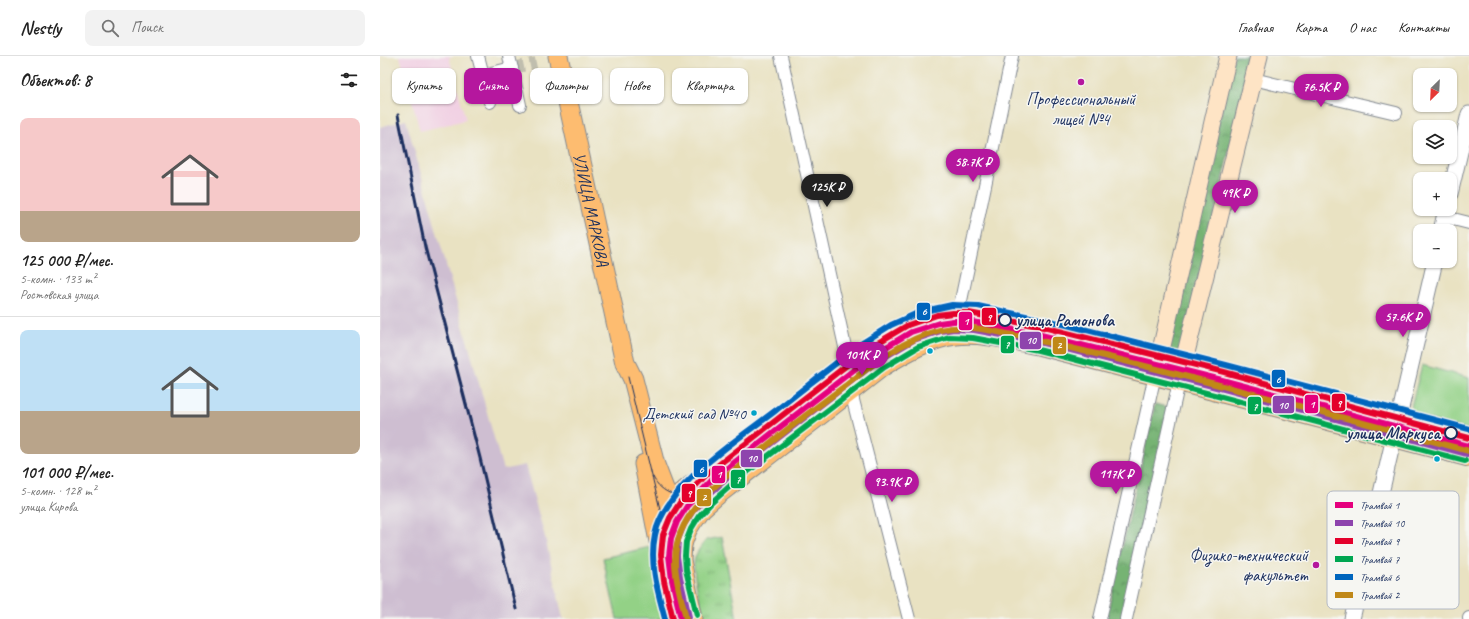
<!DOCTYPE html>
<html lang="ru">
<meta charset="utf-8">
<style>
body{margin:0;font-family:Caveat,sans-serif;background:#f2f2f2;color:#222;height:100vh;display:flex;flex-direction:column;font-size:15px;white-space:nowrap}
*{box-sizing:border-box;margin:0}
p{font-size:13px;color:#767676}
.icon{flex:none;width:22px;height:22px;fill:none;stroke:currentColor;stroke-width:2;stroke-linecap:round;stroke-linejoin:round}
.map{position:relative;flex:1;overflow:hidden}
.panel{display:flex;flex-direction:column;background:#fff;width:380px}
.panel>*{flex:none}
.top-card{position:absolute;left:12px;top:12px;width:380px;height:36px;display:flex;gap:8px}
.needle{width:26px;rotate:204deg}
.tools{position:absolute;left:1033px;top:12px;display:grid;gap:8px}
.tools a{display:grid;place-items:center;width:44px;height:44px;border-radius:8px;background:#fff;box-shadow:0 1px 3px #0004;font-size:20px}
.price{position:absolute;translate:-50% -34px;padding:0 9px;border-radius:14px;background:#b5179e;color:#fff;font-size:13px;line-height:26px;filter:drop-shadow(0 1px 2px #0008)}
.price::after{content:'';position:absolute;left:50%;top:24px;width:12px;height:9px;margin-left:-6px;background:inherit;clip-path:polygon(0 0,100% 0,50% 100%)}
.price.current{background:#222;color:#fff}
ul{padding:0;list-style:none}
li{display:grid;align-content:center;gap:8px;height:212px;padding:0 20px}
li+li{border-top:1px solid #e0e0e0}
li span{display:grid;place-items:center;height:124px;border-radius:8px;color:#555}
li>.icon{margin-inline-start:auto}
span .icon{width:72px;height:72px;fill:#fffc;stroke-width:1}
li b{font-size:17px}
h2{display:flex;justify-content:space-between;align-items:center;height:48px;padding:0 20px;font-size:17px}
.tag{padding:0 14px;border-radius:8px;background:#fff;box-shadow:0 1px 3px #0004;font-size:14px;line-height:36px}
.tag.current{background:#b5179e;color:#fff}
header{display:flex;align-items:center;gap:24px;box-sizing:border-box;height:56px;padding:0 20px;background:#fff;border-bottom:1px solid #e0e0e0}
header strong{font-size:19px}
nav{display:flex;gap:22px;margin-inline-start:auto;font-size:14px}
.search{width:280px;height:36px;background:#f2f2f2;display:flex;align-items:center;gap:10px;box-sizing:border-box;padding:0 14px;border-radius:8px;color:#767676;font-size:15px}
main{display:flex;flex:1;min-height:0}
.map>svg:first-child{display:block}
.built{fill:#f1d0e3}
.railway{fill:#cebed1}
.grass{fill:url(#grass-tufts);stroke:#578072}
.forest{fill:url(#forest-crowns);stroke:#487168}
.park{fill:#93d186;stroke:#578072}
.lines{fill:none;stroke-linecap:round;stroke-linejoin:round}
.minor-tunnel{stroke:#c0beae;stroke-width:12;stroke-dasharray:12 6;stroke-linecap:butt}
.minor-casing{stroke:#828890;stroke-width:14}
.tertiary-casing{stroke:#828890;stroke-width:17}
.secondary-casing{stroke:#828890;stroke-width:19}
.primary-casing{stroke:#828890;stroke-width:21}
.minor{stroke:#fff;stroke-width:12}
.tertiary{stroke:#fff;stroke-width:15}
.secondary{stroke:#fee4c5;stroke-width:17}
.primary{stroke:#fdbc6f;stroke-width:19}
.tram{stroke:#1b2f5e;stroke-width:1}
.rail{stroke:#1b2f5e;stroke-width:3}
.tram-1-casing{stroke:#f6f6f2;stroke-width:9}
.tram-2-casing{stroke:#f6f6f2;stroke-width:9}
.tram-3-casing{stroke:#f6f6f2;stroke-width:9}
.tram-4-casing{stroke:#f6f6f2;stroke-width:9}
.tram-5-casing{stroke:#f6f6f2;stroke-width:9}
.tram-6-casing{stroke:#f6f6f2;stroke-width:9}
.tram-1{stroke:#e5007d;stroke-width:6}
.tram-2{stroke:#8e44ad;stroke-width:6}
.tram-3{stroke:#e4002b;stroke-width:6}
.tram-4{stroke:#00a651;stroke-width:6}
.tram-5{stroke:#0065bd;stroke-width:6}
.tram-6{stroke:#c08818;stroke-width:6}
.poi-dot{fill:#b5179e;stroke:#f6f6f2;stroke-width:1.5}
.stop-dot{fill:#f6f6f2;stroke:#1b2f5e;stroke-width:2}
.bus-dot{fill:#01a3c8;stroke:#f6f6f2;stroke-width:1.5}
.labels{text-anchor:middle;stroke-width:3;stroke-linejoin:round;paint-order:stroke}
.bus-label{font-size:16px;fill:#1b2f5e;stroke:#f6f6f2;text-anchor:end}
.poi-label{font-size:17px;fill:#1b2f5e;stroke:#f6f6f2}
.street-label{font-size:17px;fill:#1b2f5e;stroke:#f6f6f2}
.stop-label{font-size:17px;font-weight:bold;fill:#1b2f5e;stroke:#f6f6f2;text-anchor:start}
.key{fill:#f6f6f2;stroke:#b4bac6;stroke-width:1}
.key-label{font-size:11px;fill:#1b2f5e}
.line-badge{stroke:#f6f6f2;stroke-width:1.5}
.badge-label{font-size:11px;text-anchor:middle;font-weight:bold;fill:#fff}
</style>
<header>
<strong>Nestly</strong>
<div class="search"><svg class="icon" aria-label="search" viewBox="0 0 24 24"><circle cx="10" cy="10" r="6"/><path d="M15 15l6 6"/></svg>Поиск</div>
<nav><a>Главная</a><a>Карта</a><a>О нас</a><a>Контакты</a></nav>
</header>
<main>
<section class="panel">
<h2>Объектов: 8<svg class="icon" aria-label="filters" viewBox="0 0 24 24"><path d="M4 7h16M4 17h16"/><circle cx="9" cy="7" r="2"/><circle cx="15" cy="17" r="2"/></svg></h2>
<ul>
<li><span style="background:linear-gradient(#f6c9c9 75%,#b9a48a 0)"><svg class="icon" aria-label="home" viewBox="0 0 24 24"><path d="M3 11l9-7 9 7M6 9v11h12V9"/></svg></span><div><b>125 000 ₽/мес.</b><p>5-комн. · 133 m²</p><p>Ростовская улица</p></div></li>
<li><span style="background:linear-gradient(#bfe0f5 65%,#b9a48a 0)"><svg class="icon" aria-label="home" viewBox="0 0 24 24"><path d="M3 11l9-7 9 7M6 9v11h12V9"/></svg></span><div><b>101 000 ₽/мес.</b><p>5-комн. · 128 m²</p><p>улица Кирова</p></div></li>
</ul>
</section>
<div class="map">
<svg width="1089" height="563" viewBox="0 0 1089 563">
<defs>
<pattern id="grass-tufts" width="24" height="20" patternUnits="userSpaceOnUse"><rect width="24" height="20" fill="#93d186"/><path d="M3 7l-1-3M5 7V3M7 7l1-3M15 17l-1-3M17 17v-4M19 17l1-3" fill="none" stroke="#77aa71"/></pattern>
<pattern id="forest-crowns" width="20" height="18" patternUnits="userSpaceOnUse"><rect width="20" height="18" fill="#76b373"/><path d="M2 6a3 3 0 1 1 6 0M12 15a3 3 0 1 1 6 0" fill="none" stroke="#609262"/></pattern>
</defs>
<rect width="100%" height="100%" fill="#f6f6f2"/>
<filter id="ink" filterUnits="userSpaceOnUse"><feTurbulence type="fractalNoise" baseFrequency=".025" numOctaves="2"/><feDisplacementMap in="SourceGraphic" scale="8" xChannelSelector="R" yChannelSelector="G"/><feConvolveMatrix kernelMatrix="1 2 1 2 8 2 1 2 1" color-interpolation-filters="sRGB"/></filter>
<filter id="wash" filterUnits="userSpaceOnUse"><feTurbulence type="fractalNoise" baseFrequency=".012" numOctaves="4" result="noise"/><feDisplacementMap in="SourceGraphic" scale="16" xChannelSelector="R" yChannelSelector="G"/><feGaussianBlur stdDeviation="0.9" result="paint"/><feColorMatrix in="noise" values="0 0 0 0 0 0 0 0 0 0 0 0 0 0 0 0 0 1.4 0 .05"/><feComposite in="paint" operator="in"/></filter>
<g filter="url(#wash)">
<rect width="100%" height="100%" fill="#e9e2c2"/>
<path class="built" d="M20 0H73L69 1 86 64 40 75Z"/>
<path class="railway" d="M26 64 123 414 145 409 165 481 183 563H0V71Z"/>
<path class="grass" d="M342 481 357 563H324C321 546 313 523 314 506 315 498 321 490 326 484Z"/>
<path class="forest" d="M854 0H871L802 297 786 293Z
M775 348 790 352 742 563H726Z"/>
<path class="park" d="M1042 309 1089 322V374L1029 358Z
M270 491 287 563H237L223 502Z"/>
</g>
<g filter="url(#ink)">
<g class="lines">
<path class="minor-tunnel" d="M132 12 156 7"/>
<g class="minor-casing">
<path id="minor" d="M98 0 103 19 132 12
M129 0 140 49
M401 0 469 309 473 344 529 563
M103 19 110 46
M873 23 1016 57
M1065 161 1089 167
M578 259 632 0
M720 563 775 319
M746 563 799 326
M1089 563V562"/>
</g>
<g class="tertiary-casing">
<path id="tertiary" d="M1070 138 1089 58
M1061 175 1066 153
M1018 365 1055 205
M972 563 1014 381"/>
</g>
<g class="secondary-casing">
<path id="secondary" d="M776 316 848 0
M800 321 879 0"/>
</g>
<g class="primary-casing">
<g id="primary">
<path id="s1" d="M178 0 245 307 253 323 275 409 300 475 302 488 301 504 313 563"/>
<path d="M264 408 294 563"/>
<path d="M277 469 282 458 303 436 342 404 500 286C506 282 513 277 520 274 564 253 602 261 647 268L1089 384"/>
<path d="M302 488 307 474 312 466 322 452 337 439 503 310C524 297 550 282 576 279 603 276 631 284 658 289L1089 401"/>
</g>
</g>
<use href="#minor" class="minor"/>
<use href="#tertiary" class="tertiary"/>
<use href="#secondary" class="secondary"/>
<use href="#primary" class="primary"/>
<path class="tram" d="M248 321 295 515
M273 421C281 438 301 444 317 438"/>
<path class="rail" d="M18 59 45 191 100 402 136 553"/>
<g class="tram-1-casing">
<path id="tram-1" d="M301 563 292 524 289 500 291 482 297 466 307 450 333 423 493 299 531 276 559 267 573 265H588L661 279 842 324 1089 390"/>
</g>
<g class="tram-2-casing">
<path id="tram-2" d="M309 561 300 522 297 500 298 484 304 469 313 455 325 442 353 417 498 305 534 284 561 275 574 273 594 274 659 286 840 332 1087 398"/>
</g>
<g class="tram-3-casing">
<path id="tram-3" d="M293 563 284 525 281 499 283 479 290 462 301 445 328 417 489 292 528 269 557 259 573 257H589L663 271 844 316 1089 382"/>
</g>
<g class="tram-4-casing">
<path id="tram-4" d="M317 559 306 514 305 500 306 486 311 473 319 460 331 447 358 423 503 312 538 291 569 281 593 282 658 294 838 340 1085 405"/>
</g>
<g class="tram-5-casing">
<path id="tram-5" d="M285 563C278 536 269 507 275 479 285 429 356 385 395 355 425 332 454 308 484 286L511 269 540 256 572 249 598 250 679 267 846 309 1089 373"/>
</g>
<g class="tram-6-casing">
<path id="tram-6" d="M306 563C302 544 295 525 295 506 294 454 347 420 384 392 410 371 438 350 465 330 494 307 524 283 560 274 588 267 615 276 642 281 675 288 708 296 741 304 857 333 973 364 1089 395"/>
</g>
<use href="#tram-1" class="tram-1"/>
<use href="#tram-2" class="tram-2"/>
<use href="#tram-3" class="tram-3"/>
<use href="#tram-4" class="tram-4"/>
<use href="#tram-5" class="tram-5"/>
<use href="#tram-6" class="tram-6"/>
</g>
</g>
<g class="poi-dot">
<circle cx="701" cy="26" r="4"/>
<circle cx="936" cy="509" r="4"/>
</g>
<g class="stop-dot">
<circle cx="625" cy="264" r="6"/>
<circle cx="1071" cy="377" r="6"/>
</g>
<g class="bus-dot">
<circle cx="550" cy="295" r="3.5"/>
<circle cx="374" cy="357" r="3.5"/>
<circle cx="1057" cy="403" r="3.5"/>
</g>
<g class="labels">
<g class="bus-label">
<text x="366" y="363">Детский сад №40</text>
</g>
<g class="poi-label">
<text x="701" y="49">Профессиональный<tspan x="701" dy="20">лицей №4</tspan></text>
<text x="928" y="505" text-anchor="end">Физико-технический<tspan x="928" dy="20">факультет</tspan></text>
</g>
<g class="street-label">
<text dy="6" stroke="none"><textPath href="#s1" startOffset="157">УЛИЦА МАРКОВА</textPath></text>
</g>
<g class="stop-label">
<text x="636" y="270">улица Рамонова</text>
<text x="1060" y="383" text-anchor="end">улица Маркуса</text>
</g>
</g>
<rect x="947" y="435" width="132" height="118" rx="6" class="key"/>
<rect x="955" y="446" width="18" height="6" fill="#e5007d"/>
<rect x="955" y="464" width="18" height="6" fill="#8e44ad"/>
<rect x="955" y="482" width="18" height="6" fill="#e4002b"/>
<rect x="955" y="500" width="18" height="6" fill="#00a651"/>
<rect x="955" y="518" width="18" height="6" fill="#0065bd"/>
<rect x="955" y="536" width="18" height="6" fill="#c08818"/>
<g class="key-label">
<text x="980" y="453">Трамвай 1</text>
<text x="980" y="471">Трамвай 10</text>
<text x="980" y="489">Трамвай 9</text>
<text x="980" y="507">Трамвай 7</text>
<text x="980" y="525">Трамвай 6</text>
<text x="980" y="543">Трамвай 2</text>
</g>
<g class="line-badge">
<rect x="536" y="246" width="15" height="19" rx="4" fill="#0065bd"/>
<rect x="601" y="251" width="16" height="19" rx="4" fill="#e4002b"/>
<rect x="578" y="255" width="15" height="20" rx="4" fill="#e5007d"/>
<rect x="639" y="275" width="23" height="19" rx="4" fill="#8e44ad"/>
<rect x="620" y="279" width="15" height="19" rx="4" fill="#00a651"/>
<rect x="672" y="280" width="15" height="19" rx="4" fill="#c08818"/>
<rect x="891" y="313" width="15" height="19" rx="4" fill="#0065bd"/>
<rect x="951" y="337" width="15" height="19" rx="4" fill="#e4002b"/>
<rect x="924" y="338" width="15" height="20" rx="4" fill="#e5007d"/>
<rect x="892" y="339" width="23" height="19" rx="4" fill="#8e44ad"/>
<rect x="867" y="340" width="15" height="19" rx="4" fill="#00a651"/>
<rect x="360" y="393" width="23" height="19" rx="4" fill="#8e44ad"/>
<rect x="313" y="403" width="15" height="19" rx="4" fill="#0065bd"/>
<rect x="331" y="409" width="15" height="19" rx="4" fill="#e5007d"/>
<rect x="350" y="413" width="16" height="20" rx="4" fill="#00a651"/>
<rect x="301" y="427" width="15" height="20" rx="4" fill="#e4002b"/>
<rect x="316" y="432" width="16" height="19" rx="4" fill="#c08818"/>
</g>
<g class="badge-label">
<text x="544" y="259">6</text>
<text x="609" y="265">9</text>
<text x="586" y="269">1</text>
<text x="651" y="288">10</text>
<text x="627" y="292">7</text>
<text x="679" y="293">2</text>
<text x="898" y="327">6</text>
<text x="959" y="351">9</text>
<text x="932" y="352">1</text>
<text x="903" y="353">10</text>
<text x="875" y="354">7</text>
<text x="372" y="406">10</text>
<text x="321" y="417">6</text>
<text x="339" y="422">1</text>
<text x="358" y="427">7</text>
<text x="309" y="441">9</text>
<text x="324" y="445">2</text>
</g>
</svg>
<div class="tools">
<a><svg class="needle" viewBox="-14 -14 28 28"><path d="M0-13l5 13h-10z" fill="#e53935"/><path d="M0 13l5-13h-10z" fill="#767676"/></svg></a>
<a><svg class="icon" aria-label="layers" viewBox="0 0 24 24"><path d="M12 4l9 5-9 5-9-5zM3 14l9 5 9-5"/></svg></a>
<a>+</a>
<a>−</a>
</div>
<b class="price" style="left:941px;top:52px">76.5K ₽</b>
<b class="price" style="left:593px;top:127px">58.7K ₽</b>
<b class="price current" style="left:447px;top:152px">125K ₽</b>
<b class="price" style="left:855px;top:158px">49K ₽</b>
<b class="price" style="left:1023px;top:282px">57.6K ₽</b>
<b class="price" style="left:482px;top:320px">101K ₽</b>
<b class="price" style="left:736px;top:439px">117K ₽</b>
<b class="price" style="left:512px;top:447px">93.9K ₽</b>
<div class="top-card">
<a class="tag">Купить</a>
<a class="tag current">Снять</a>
<a class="tag">Фильтры</a>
<a class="tag">Новое</a>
<a class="tag">Квартира</a>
</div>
</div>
</main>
